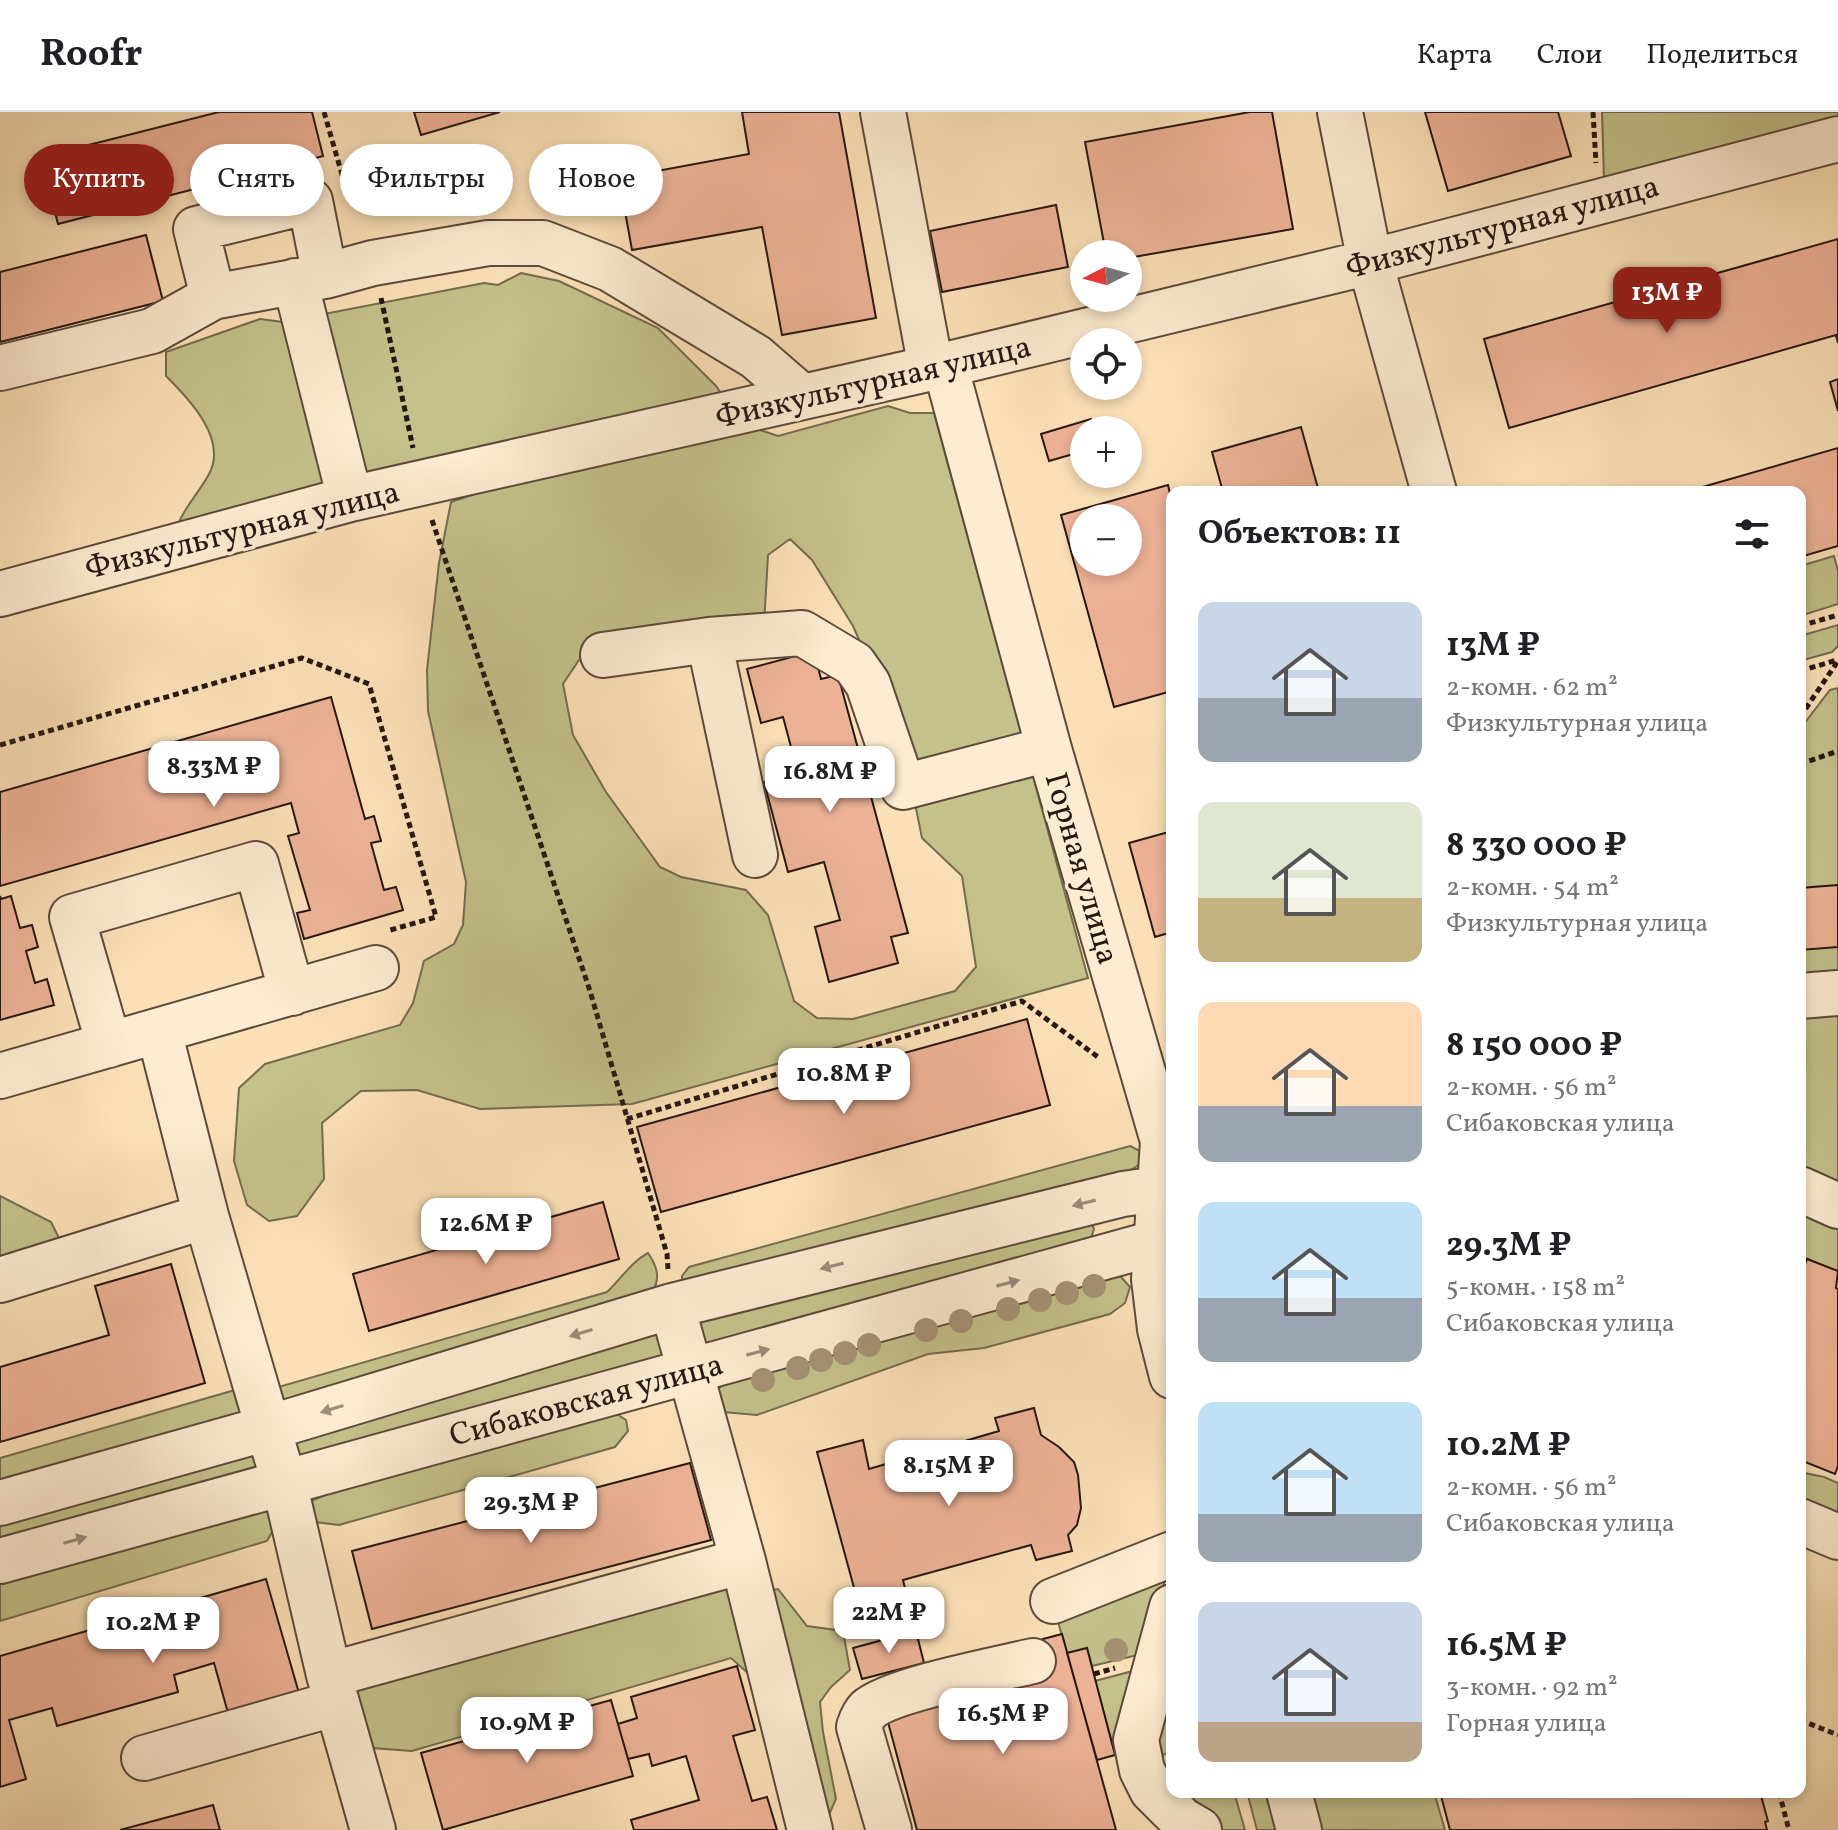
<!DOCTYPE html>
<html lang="ru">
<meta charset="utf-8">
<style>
body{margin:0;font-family:Vollkorn,serif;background:#f6f6f6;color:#202124;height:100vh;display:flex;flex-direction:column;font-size:30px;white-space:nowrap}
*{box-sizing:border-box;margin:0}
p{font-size:26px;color:#757577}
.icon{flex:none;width:44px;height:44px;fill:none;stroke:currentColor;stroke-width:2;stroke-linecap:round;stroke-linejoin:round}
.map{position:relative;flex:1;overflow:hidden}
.side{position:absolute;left:1166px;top:374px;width:640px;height:1312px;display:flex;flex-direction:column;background:#fff;border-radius:16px;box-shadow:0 4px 12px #0003}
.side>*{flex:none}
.hud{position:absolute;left:24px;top:32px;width:760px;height:72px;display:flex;gap:16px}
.needle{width:52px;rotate:264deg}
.controls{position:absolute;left:1070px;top:128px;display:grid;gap:16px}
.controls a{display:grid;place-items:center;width:72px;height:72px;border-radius:50%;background:#fff;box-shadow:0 4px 12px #0003;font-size:40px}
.price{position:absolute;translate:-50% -68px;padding:0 18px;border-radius:16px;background:#fff;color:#222;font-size:26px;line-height:52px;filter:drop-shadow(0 2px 4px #0008)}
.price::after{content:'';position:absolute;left:50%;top:48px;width:24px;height:18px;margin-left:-12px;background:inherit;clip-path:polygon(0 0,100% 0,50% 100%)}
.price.selected{background:#8f2418;color:#fff}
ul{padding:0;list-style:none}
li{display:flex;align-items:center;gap:24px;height:200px;padding:0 32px}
li span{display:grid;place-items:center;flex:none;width:224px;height:160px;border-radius:16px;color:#555}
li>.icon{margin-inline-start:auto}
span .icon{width:96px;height:96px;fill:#fffc;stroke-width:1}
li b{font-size:34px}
h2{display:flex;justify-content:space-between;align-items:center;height:96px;padding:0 32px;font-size:34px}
.tag{padding:0 28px;border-radius:36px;background:#fff;box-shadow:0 4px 12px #0003;font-size:28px;line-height:72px}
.tag.selected{background:#8f2418;color:#fff}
header{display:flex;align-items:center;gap:48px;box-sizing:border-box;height:112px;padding:0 40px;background:#fff;border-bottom:2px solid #e0e0e0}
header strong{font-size:38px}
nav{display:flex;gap:44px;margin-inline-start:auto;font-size:28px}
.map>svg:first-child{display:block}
.green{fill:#c4c18b;stroke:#756c4e;stroke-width:2;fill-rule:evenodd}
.building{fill:#eeb397;stroke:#261711;stroke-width:2;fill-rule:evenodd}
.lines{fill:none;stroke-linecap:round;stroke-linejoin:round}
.minor-casing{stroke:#5c4a3b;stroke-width:48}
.path{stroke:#261711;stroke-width:5;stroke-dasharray:6 4;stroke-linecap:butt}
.minor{stroke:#fdecd1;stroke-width:44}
.tree{fill:#a59274}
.oneway{fill:#9c8c7b}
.labels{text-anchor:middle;stroke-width:7;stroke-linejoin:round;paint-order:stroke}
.street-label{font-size:32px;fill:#261711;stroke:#fdecd1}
</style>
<header>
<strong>Roofr</strong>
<nav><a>Карта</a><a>Слои</a><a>Поделиться</a></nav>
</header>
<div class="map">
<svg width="1838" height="1718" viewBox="0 0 1838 1718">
<rect width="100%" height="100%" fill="#fce1b8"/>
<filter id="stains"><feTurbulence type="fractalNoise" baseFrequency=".0025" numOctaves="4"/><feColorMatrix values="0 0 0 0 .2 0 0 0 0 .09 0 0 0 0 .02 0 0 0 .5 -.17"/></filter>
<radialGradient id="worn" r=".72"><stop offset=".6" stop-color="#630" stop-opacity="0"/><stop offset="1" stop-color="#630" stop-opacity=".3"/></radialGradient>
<path class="green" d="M1602 0H1838V44L1605 101Z
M521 161 559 169 658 216 716 274 742 312 778 324 888 294 910 301H934L1088 866 632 992 480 997 417 978 361 979 322 1011 324 1067 297 1104 269 1109 247 1093 234 1049 239 976 265 952 400 913 413 891 424 849 454 832 463 813 466 770 428 599 427 558 439 451 451 390 504 372 190 415 179 410C187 392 200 379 209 362 228 327 189 287 166 264V240L260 207 283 210 484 171 498 173ZM790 427 812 448 853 514 890 598 910 667 922 726 962 764 976 855 955 879 853 907 817 906 794 889 768 803 746 778 681 765 660 755 606 680 573 623 563 572 579 548 626 526 764 513 768 443Z
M1834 444 1838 459V492L1800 504V454Z
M1838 513V534L1832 540 1800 549V524Z
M1838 576V1083L1800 1066V617L1830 578Z
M1130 1034 1140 1039V1052L1120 1065 682 1176V1164L689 1155Z
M0 1084 51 1110 61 1130 0 1155Z
M1800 1089 1838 1107V1160L1801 1144 1800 1146Z
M1089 1104 1094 1117 1090 1129 712 1238 694 1227 699 1204Z
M648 1141C661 1160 659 1169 649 1189L279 1297 268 1278 607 1180C621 1167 631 1150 648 1141Z
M1102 1160 1121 1165 1130 1175 1125 1191 1110 1202 984 1236 928 1242 757 1303 723 1300 712 1284 722 1273Z
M653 1217 667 1220 673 1245 298 1350 287 1326Z
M235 1278 255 1306 0 1382V1346Z
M617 1302 626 1308 628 1319 615 1335 339 1413 315 1410 311 1389 344 1375Z
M255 1335 261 1353 253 1363 0 1434V1401Z
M1800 1360 1824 1365 1838 1371V1419L1800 1424Z
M272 1394 279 1408 267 1429 0 1509V1463Z
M678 1454 739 1483 778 1477 807 1514 843 1519 850 1558 831 1575 820 1590 823 1620 836 1687 828 1705 759 1571 731 1546 412 1639 372 1636 345 1576Z
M1166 1464 1146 1541 1092 1554 1087 1536 1067 1541 1054 1496Z
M1172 1542V1640L1159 1644 1150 1608Z
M1144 1556 1115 1641 1095 1569Z
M1172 1656V1680H1234L1245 1718H1215L1190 1703 1170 1684 1165 1658Z
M1247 1680H1274L1284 1718H1257Z
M1294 1680H1339L1340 1683 1434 1680 1445 1718H1305Z"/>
<path class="building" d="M219 0H312L323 44 58 112 41 45Z
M414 0H500L421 23Z
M742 0H839L876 206 782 223 762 115 632 138 619 66 749 42Z
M1250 0H1272L1293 117 1128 146V142H1106L1085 30Z
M1425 0H1558L1571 44 1448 79Z
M1056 93 1068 155 942 180 930 119Z
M146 123 163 189 0 230V160Z
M1838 127V231L1836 223 1509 316 1484 227Z
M1838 267V299L1830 270Z
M1091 307 1094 318H1084V339L1049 349 1041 322Z
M1301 315 1319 380H1223L1212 340Z
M1838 336V434L1800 445V380H1685Z
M1168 373 1172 390V579L1114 595 1061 403ZM1084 406H1128V450H1084Z
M814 539 821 567 838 563 908 821 891 825 898 851 829 870 815 815 840 808 824 750 788 760 764 670 798 661 783 605 761 611 747 557Z
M331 585 365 707 374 704 381 729 371 731 384 778 396 775 403 798 304 827 297 801 310 798 288 724 299 721 291 691 0 774V680Z
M1172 719V820L1155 825 1129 731Z
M1838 773V835L1800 838V776Z
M0 784 1 787 11 784 20 816 32 813 38 835 26 839 35 871 47 867 54 893 0 908Z
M1027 907 1050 993 661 1100 637 1015Z
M603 1090 619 1147 369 1219 353 1162Z
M1807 1147 1838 1159 1836 1176 1838 1177V1354L1835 1362 1800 1348 1804 1332 1800 1331V1165Z
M171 1152 205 1271 0 1330V1255L109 1223 95 1174Z
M1034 1296 1041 1323 1059 1335 1074 1350 1078 1363 1081 1396 1077 1413 1068 1423 1072 1439 1036 1448 1031 1433 903 1468 911 1501 865 1516 817 1340 863 1328 869 1357 999 1319 995 1306Z
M690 1351 711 1428 372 1517 352 1439 506 1399 502 1382 541 1372 545 1389Z
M266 1467 303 1595 232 1615 214 1551 174 1563 178 1580 57 1614 52 1596 9 1608 26 1667 0 1675V1544Z
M916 1519 924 1551 862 1567 853 1536Z
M1062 1522 1116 1718H917L885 1599 1051 1555 1043 1527Z
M1087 1536 1115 1643 1097 1648 1067 1541Z
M737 1554 755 1618 733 1624 752 1689 767 1685 777 1718H634L631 1708 699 1688 686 1644 652 1654 649 1642 628 1647 618 1612 637 1606 631 1585Z
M611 1588 633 1664 443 1718 421 1641Z
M1440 1680H1760L1768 1709 1765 1710 1767 1718H1450Z
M213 1693 220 1718H120Z"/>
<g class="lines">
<g class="minor-casing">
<path id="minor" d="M883 0 931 256
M1340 0 1370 150 1434 380
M295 169 350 387
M213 185 196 117 310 89 325 164
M945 253 1049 637 1163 1029 1154 1167 1160 1217 1172 1264
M0 256 152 219 213 185 325 164 373 151 488 131H543L610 157 756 245 802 285
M0 482 350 387 945 253 1370 150 1838 27
M709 528 755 743
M603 543 709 528 802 521 854 552 868 572 903 675 1049 637
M1800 884 1838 881
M159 919 206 1104 284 1370 329 1563 373 1718
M109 933 72 805 256 752 292 881
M0 964 376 856
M1800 1077 1838 1094
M0 1168 206 1104
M672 1194 743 1449 810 1718
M0 1391 268 1316 672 1194 1123 1082 1172 1075
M1800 1409 1838 1425
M0 1449 1155 1131 1172 1124
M1053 1489 1172 1442
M1172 1495 1136 1628 1142 1658 1152 1678 1182 1708 1199 1718
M329 1563 743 1449
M144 1646 337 1591
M1289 1680 1299 1718
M889 1718 859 1615C861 1609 864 1602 868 1598 889 1578 999 1557 1033 1549"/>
</g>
<path class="path" d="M324 0 343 66
M1593 0 1596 51
M381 186 413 336
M432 408 590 879 667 1142 668 1157
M1800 514 1838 503
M1800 559 1837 548
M1800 605 1838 549
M0 633 302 546 369 572 436 805 387 819
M1800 652 1838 639
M627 1007 1022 889 1098 945
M1094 1562 1115 1556
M1800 1608 1838 1623
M1779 1680 1789 1718"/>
<use href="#minor" class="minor"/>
</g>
<g class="tree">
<circle cx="1094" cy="1174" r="12"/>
<circle cx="1067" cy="1181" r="12"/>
<circle cx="1040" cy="1188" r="12"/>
<circle cx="1008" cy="1197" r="12"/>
<circle cx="961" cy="1209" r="12"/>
<circle cx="926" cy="1218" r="12"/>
<circle cx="869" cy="1233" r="12"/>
<circle cx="845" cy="1241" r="12"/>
<circle cx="821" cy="1248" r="12"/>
<circle cx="798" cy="1256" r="12"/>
<circle cx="763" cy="1268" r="12"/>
<circle cx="1116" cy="1538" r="12"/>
</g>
<defs><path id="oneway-solid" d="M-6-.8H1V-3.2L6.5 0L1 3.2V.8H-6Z" transform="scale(2)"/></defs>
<g class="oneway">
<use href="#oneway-solid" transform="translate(1084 1091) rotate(166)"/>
<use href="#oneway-solid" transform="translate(832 1154) rotate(166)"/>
<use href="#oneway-solid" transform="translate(1008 1171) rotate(-15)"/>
<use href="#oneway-solid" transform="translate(581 1221) rotate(163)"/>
<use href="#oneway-solid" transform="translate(758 1240) rotate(-15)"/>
<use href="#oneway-solid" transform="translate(332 1297) rotate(163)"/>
<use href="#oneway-solid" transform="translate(75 1428) rotate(-16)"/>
</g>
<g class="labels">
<g class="street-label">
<text transform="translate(1502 114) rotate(-15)" y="11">Физкультурная улица</text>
<text transform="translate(873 269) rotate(-13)" y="11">Физкультурная улица</text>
<text transform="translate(242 417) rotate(-14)" y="11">Физкультурная улица</text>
<text transform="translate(1083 756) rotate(74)" y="11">Горная улица</text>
<text transform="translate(586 1287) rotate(-15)" y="11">Сибаковская улица</text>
</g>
</g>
<rect width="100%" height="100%" filter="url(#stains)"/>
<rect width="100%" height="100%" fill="url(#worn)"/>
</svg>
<div class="controls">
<a><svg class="needle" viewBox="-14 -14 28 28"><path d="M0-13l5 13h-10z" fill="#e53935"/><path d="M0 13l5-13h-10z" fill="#757577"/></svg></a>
<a><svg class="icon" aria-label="locate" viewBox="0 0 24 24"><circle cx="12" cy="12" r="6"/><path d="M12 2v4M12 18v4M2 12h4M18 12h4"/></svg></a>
<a>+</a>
<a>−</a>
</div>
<b class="price selected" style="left:1667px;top:223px">13M ₽</b>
<b class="price" style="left:214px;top:697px">8.33M ₽</b>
<b class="price" style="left:830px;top:702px">16.8M ₽</b>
<b class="price" style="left:844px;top:1004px">10.8M ₽</b>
<b class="price" style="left:486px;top:1154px">12.6M ₽</b>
<b class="price" style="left:949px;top:1396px">8.15M ₽</b>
<b class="price" style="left:531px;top:1433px">29.3M ₽</b>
<b class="price" style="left:889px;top:1543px">22M ₽</b>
<b class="price" style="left:153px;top:1553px">10.2M ₽</b>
<b class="price" style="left:1003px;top:1644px">16.5M ₽</b>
<b class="price" style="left:527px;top:1653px">10.9M ₽</b>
<div class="hud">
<a class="tag selected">Купить</a>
<a class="tag">Снять</a>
<a class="tag">Фильтры</a>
<a class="tag">Новое</a>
</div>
<section class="side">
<h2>Объектов: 11<svg class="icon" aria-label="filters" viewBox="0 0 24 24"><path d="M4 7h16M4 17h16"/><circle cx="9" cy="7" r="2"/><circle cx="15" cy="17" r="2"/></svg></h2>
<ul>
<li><span style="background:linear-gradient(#c9d6e8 60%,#9aa5b1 0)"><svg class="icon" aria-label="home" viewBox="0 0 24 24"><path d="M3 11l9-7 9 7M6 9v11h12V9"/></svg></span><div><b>13M ₽</b><p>2-комн. · 62 m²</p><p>Физкультурная улица</p></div></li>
<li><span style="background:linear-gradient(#dfe7d0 60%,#c2b280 0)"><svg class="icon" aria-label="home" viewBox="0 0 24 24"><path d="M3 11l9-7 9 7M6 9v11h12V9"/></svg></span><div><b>8 330 000 ₽</b><p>2-комн. · 54 m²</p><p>Физкультурная улица</p></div></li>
<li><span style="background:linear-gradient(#ffd9b3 65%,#9aa5b1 0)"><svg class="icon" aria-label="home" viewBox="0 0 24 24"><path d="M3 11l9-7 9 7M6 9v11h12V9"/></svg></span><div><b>8 150 000 ₽</b><p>2-комн. · 56 m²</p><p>Сибаковская улица</p></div></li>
<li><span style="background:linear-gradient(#bfe0f5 60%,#9aa5b1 0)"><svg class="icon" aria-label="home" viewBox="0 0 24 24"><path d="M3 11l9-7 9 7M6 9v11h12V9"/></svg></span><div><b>29.3M ₽</b><p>5-комн. · 158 m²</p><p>Сибаковская улица</p></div></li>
<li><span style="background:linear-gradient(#bfe0f5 70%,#9aa5b1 0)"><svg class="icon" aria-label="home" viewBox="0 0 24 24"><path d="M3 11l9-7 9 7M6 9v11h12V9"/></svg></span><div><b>10.2M ₽</b><p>2-комн. · 56 m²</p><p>Сибаковская улица</p></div></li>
<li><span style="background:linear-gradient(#c9d6e8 75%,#b9a48a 0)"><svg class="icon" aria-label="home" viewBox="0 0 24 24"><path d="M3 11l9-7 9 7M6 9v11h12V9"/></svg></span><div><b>16.5M ₽</b><p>3-комн. · 92 m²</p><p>Горная улица</p></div></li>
</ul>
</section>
</div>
